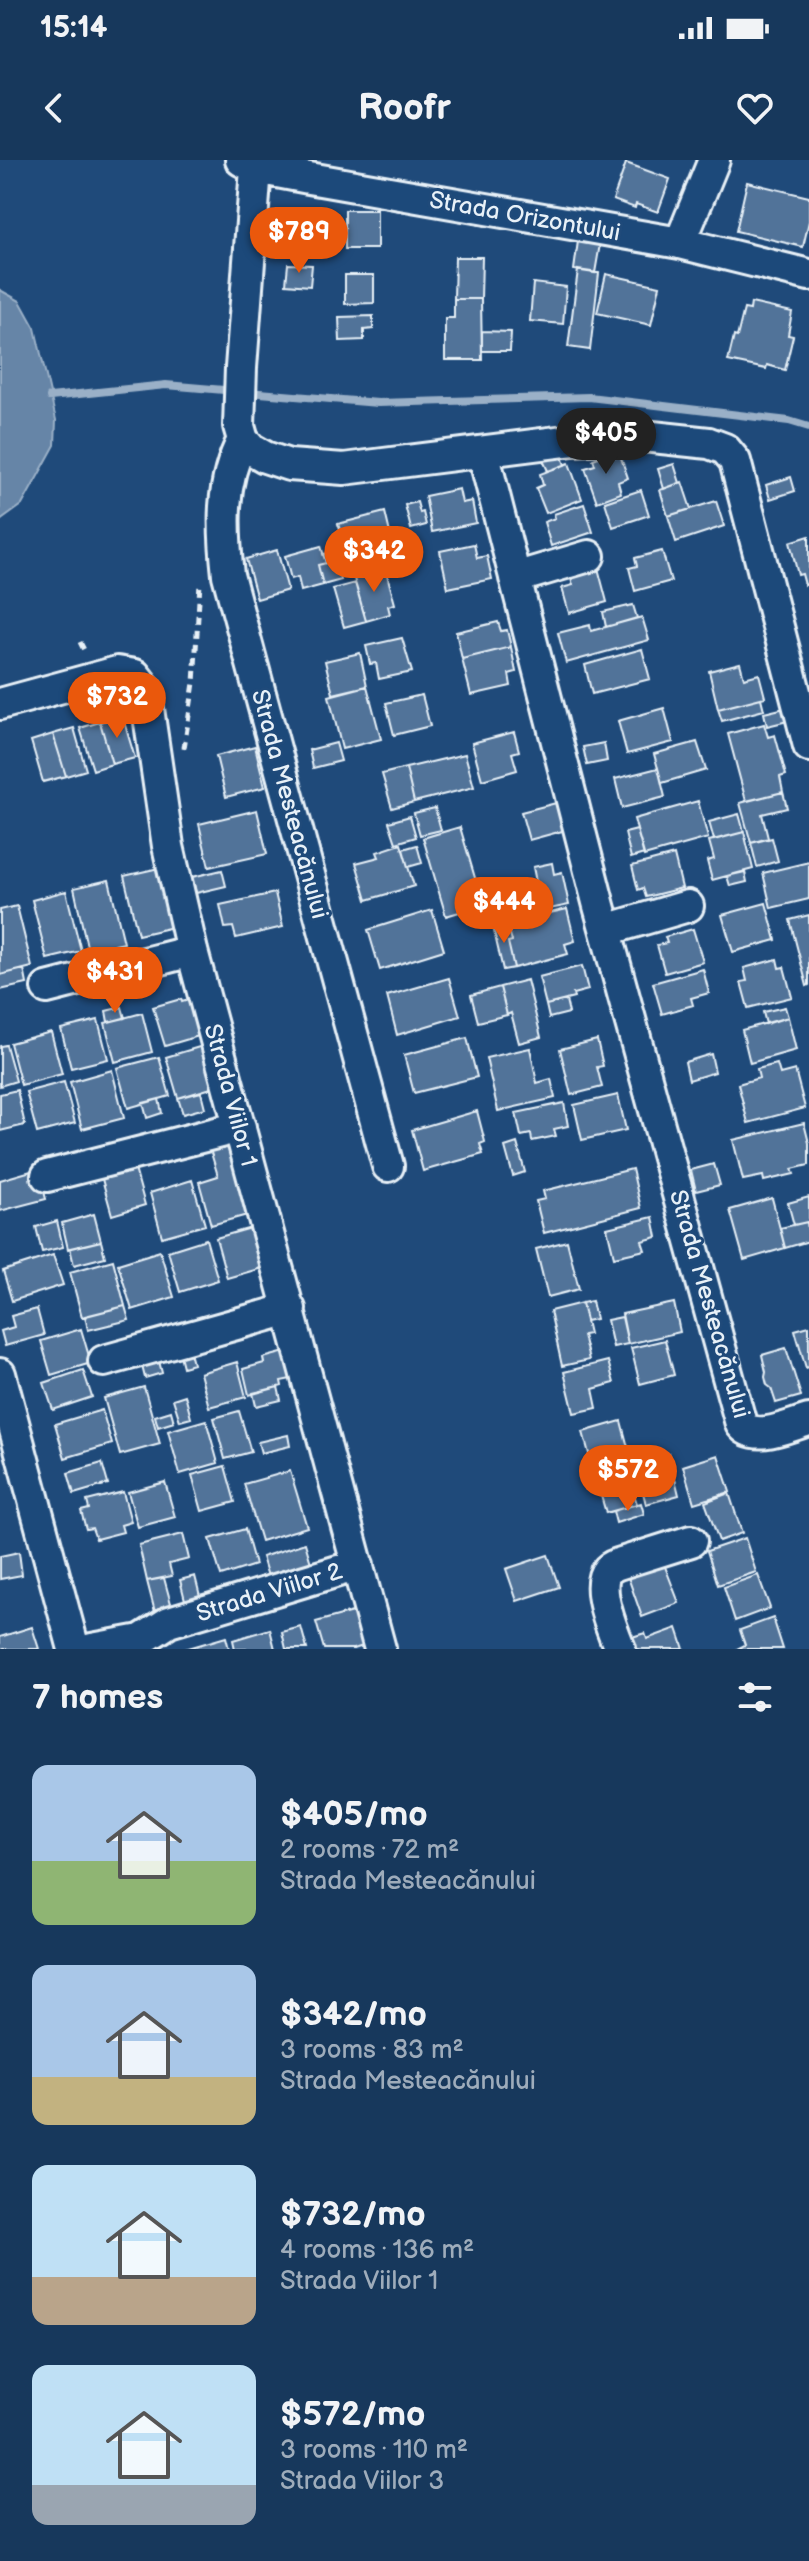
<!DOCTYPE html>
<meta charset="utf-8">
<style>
body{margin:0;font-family:"Balsamiq Sans",sans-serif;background:#244365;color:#f1f3f6;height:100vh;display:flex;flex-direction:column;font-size:30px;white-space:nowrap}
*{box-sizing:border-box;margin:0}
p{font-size:26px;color:#9eacbb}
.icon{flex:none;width:44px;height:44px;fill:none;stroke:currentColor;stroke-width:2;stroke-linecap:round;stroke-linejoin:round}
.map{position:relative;height:1489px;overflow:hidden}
.drawer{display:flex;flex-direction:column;background:#17385c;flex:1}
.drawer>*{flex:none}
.price{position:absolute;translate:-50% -68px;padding:0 18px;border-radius:28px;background:#ea580c;color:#fff;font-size:26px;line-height:52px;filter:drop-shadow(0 2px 4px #0008)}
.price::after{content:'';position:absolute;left:50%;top:48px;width:24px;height:18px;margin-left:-12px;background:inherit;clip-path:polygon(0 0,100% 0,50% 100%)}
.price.active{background:#222;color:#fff}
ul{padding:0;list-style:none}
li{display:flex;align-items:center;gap:24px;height:200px;padding:0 32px}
li span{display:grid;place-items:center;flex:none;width:224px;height:160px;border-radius:16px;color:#555}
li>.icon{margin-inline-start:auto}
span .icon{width:96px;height:96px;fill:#fffc;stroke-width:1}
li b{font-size:34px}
h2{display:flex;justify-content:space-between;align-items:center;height:96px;padding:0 32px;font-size:34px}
.status{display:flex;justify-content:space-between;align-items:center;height:56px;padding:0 40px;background:#17385c;direction:ltr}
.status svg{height:22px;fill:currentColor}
header{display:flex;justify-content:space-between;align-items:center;height:104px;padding:0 32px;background:#17385c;font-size:36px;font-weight:600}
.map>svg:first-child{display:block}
.water{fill:#6685a7;stroke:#9ab0c7;stroke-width:2}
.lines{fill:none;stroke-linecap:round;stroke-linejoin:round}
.stream{stroke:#9ab0c7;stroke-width:8}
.building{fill:#517399;stroke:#e8f1f8;stroke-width:2}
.street-casing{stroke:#e8f1f8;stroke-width:36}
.path{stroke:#e8f1f8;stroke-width:5;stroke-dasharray:8 6;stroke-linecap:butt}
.street{stroke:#1f4a7a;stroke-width:30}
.labels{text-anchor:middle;stroke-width:6;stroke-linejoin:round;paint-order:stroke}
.street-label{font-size:24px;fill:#e8f1f8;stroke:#1f4a7a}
</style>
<div class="status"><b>15:14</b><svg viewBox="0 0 49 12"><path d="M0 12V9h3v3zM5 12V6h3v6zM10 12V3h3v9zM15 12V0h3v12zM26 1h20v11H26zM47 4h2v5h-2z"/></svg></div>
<header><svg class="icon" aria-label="back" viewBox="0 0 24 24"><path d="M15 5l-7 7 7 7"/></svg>Roofr<svg class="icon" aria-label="heart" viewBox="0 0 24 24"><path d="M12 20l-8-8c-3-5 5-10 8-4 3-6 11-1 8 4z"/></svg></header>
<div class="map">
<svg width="809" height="1489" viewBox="0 0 809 1489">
<rect width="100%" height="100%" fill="#1f4a7a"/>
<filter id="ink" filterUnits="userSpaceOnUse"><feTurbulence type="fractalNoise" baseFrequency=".0125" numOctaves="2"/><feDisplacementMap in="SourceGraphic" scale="16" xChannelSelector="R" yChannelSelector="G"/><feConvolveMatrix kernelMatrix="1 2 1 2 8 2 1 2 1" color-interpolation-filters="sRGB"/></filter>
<g filter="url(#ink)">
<path class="water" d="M0 130 20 141 35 168 56 260 55 285 22 345 0 361Z"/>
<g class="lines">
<path class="stream" d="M50 237 166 225 378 243 589 237 789 261 809 267"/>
</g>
<path class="building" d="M626 3 670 19 658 52 636 44 635 48 613 40Z
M747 22 809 37V61L803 87 736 71Z
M345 50H377V89H345Z
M578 81 600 84 595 113 574 110Z
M455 97H482L481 139H454Z
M288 104 312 105 310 126 286 124Z
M578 110 599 113 590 190 568 187Z
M606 114 660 126 651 165 597 153Z
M345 115H374V143L345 144Z
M533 123 566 127 563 164 530 161Z
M454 139H481L482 200H445V158H454Z
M751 143 792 152 788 175 793 176 785 210 767 205 766 209 728 201 734 176 737 177 744 149 750 150Z
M373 156V169L364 170V180L340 181 339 157Z
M482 171 511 172 510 191H482Z
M610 293 611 298 620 295 628 318 618 322 621 333 597 342 585 308 595 305 593 299Z
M561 294 565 305 548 311 543 300Z
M569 303 582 339 546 353 536 328 543 325 540 314Z
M674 304 680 323 664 329 658 309Z
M791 317 795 331 770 339 766 325Z
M682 322 691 349 668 356 660 330Z
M459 329 462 343 472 341 476 363 432 372 425 336Z
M641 330 649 355 613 367 605 342Z
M716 341 724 366 676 382 668 356Z
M417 342 420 353 423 352 426 365 411 369 405 345Z
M584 344 593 372 551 386 544 362 555 358 554 354Z
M385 352 394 390 351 401 338 364Z
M809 376V424L805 425 802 414 798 415 790 382Z
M474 384 477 398 487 396 492 419 448 428 440 391Z
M321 386 326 403 318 405 323 425 301 431 298 417 291 419 285 396Z
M277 390 288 430 257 439 246 399Z
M662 391 671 421 635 431 629 408 637 406 635 398Z
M334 392 341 420 323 425 318 405 326 403 323 394Z
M598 408 607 442 569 453 562 428 573 425 570 416Z
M372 410 373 415 386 411 395 444 388 446 390 454 366 461 353 415Z
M355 423 366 461 344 467 333 429Z
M633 445 637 458 606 467 603 452Z
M642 457 649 480 566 503 558 473 590 465 591 471Z
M498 462 501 471 507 470 511 487 462 499 456 472Z
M402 478 412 512 379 519 376 503 370 504 366 486Z
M511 487 516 512 509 514 511 526 471 535 462 499Z
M642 489 650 519 592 534 585 505Z
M360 493 367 526 333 534 325 501Z
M740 503 744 518 759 514 765 537 718 549 709 511Z
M367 526 381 579 342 589 329 536Z
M422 535 430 566 394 575 386 543Z
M761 538 764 550 722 561 718 549Z
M664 548 673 582 627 594 618 561Z
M785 548 788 561 767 566 764 553Z
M122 555 135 598 112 604 100 562Z
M100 562 112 604 93 610 80 568Z
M764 564 768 577 775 575 786 615 780 617 783 632 746 641 728 574Z
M74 568 86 610 66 616 53 574Z
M514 572 519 591 512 593 517 610 482 620 472 583Z
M53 574 66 616 43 622 31 581Z
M697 582 706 610 662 623 654 594Z
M336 583 341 601 313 608 309 590Z
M604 583 607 601 587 605 583 587Z
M255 586 265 627 226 637 216 596Z
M465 594 474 627 414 642 406 608Z
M406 608 414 642 392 648 382 614Z
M658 608 665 637 622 648 615 619Z
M783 632 787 648 762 654 768 678 751 683 740 643Z
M698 641 708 678 644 696 634 659Z
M560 642 566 670 529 680 521 652Z
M435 648 441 670 420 675 414 653Z
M257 650 267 694 209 707 199 664Z
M739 654 744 672 714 680 709 662Z
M410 656 416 677 396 683 389 662Z
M460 667 483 745 446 756 423 678Z
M637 670 644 694 631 698 625 673Z
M744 672 753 709 712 720 707 701 714 699 709 681Z
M772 678 778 701 757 707 751 683Z
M401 684 414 726 367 740 356 703 379 697 377 692Z
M417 685 422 703 408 707 403 689Z
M674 695 682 728 646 737 643 728 638 730 632 706Z
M809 702V739L771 748 763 713Z
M552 703 554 714 562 712 569 745 530 753 524 724 536 722 533 707Z
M159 708 173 767 138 775 124 716Z
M222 710 226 726 196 733 192 717Z
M745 712 747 722 730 726 727 716Z
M109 720 124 783 88 791 74 728Z
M66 731 81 791 47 799 32 740Z
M275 733 283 767 236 778 233 767 225 768 220 745Z
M509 737 515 756 495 761 490 743Z
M766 743 776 780 733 792 722 755Z
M17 746 32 807 0 815V750Z
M567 749 575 781 565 784 568 794 514 808 508 782 512 781 507 763Z
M432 750 444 790 380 810 368 770Z
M809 755V825L807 826 790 760Z
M507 763 512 781 508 782 514 808 503 810 493 767Z
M693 769 703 802 665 813 657 785 667 783 665 777Z
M777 799 779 808 784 807 792 837 748 848 741 822 747 821 744 808Z
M582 806 588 830 573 834 574 838 546 845 539 817Z
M24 809 27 824 0 830V815Z
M703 809 709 833 691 838 693 845 662 854 653 823Z
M449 818 460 856 397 875 387 836Z
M527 820 541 877 519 883 511 853 507 855 500 827Z
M500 827 507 855 478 862 471 835Z
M181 839 182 842 192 839 202 875 165 886 153 847Z
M566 840 569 853 549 858 546 845Z
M122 847 125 858 108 862 106 851Z
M785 847 788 857 766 864 763 852Z
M142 853 152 892 115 902 105 863Z
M788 857 796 890 750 903 742 870Z
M98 860 108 899 71 908 61 869Z
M51 872 62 914 21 925 10 883Z
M467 878 477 917 414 933 404 895Z
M597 880 603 906 597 907 602 927 571 935 560 889Z
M6 885 16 921 0 926V886Z
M206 885 218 926 178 938 166 897Z
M530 888 537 923 551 919 555 938 498 951 486 898Z
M711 894 715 912 689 920 685 902Z
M159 897 170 936 128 948 117 908Z
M777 904 780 914 795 910 805 948 748 963 738 924 759 918 757 909Z
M112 910 124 958 82 969 70 922Z
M64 922 75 963 37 973 26 932Z
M17 930 25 965 0 971V934Z
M201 932 205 948 183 954 178 938Z
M618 935 626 970 582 980 574 945Z
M159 939 162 953 147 958 143 943Z
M564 943 568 966 554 969 556 976 532 981 531 974 521 976 516 953Z
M477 951 485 982 480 984 483 994 423 1011 412 970Z
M804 963 809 983V1005L792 1009 794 1014 764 1021 763 1016 743 1020 733 980Z
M230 980 251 1054 211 1065 199 1022 218 1016 209 986Z
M517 983 525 1012 513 1016 505 987Z
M714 1004 720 1025 696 1031 691 1010Z
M38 1009 46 1039 0 1051V1020Z
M135 1009 145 1045 112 1055 102 1019Z
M632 1009 641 1048 544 1073 536 1041 545 1039 543 1031Z
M192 1020 205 1065 162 1077 150 1033Z
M809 1037V1070L807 1062 794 1065 788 1043Z
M772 1038 785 1088 744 1100 730 1050Z
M94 1054 101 1081 68 1089 62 1063Z
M653 1057 657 1077 642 1081 645 1090 614 1097 607 1068Z
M57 1061 63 1087 42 1092 36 1067Z
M807 1062 809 1081 785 1088 780 1068Z
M251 1068 262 1108 227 1118 216 1078Z
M206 1079 218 1120 180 1132 168 1091Z
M101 1081 105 1097 74 1105 70 1088Z
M567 1081 579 1129 548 1137 536 1089Z
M160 1091 174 1137 132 1150 118 1104Z
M53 1095 63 1125 12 1141 3 1111Z
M113 1100 125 1146 82 1157 70 1112Z
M592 1141 596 1159 586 1161 582 1143Z
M582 1143 589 1174 583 1175 589 1200 562 1206 550 1151Z
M674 1143 680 1172 628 1184 622 1154Z
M125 1146 129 1160 88 1170 85 1156Z
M37 1149 44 1175 5 1186 1 1171 14 1167 11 1156Z
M622 1157 628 1184 613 1187 607 1160Z
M809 1166V1207L806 1208 795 1170Z
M81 1169 91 1203 51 1215 41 1181Z
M665 1180 674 1215 640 1224 631 1188Z
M189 1188 193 1204 183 1207 179 1191Z
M786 1188 801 1236 776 1243 771 1228 767 1225 765 1217 766 1212 762 1195Z
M289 1191 296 1218 281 1221 282 1226 249 1235 243 1209 264 1203 263 1198Z
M158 1197 162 1213 145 1218 141 1202Z
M608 1201 614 1223 593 1229 597 1248 574 1253 564 1212Z
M237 1202 246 1237 209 1247 200 1213Z
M83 1210 92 1237 53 1250 44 1223Z
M144 1227 160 1284 120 1295 104 1238Z
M278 1227 281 1240 256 1246 253 1233Z
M185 1235 191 1258 180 1261 173 1239Z
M102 1250 112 1284 65 1298 55 1264Z
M171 1251 174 1262 158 1267 155 1256Z
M239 1251 251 1292 225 1299 214 1258Z
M206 1260 218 1303 180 1314 168 1271Z
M621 1261 629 1291 591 1301 583 1272Z
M288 1275 290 1286 261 1293 258 1282Z
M669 1294 679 1335 646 1344 635 1303Z
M718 1295 730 1332 694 1343 683 1306Z
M102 1303 108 1324 74 1334 68 1313Z
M225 1306 235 1342 202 1351 192 1315Z
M626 1306 637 1344 606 1353 595 1315Z
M290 1311 307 1367 261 1381 244 1324Z
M165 1322 175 1357 138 1367 128 1332Z
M123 1332 131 1362 121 1365 123 1372 96 1379 92 1368 86 1369 81 1351 89 1349 87 1341Z
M729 1333 742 1373 719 1381 705 1342Z
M641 1343 644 1354 616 1363 613 1351Z
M245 1369 255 1405 221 1416 210 1379Z
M183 1374 189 1399 169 1404 172 1416 147 1421 139 1385Z
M745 1378 756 1412 718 1425 707 1391Z
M305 1383 313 1410 270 1423 262 1397Z
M19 1392 22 1415 0 1419V1396Z
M548 1395 559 1427 517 1441 506 1409Z
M664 1404 679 1443 642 1457 628 1417Z
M758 1415 770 1448 735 1461 724 1427Z
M195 1416 202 1444 187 1448 180 1420Z
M164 1418 173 1451 156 1456 147 1421Z
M356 1451 366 1485 354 1489H324L316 1462Z
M773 1458 783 1489H737L745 1485 740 1470Z
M32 1467 39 1489H0V1477Z
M301 1467 307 1489H286L282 1472Z
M677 1468 684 1489H637L632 1477 645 1473 647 1479Z
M270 1469 275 1489H235L233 1480Z
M226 1477 229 1489H185Z"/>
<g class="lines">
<g class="street-casing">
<path id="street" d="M241 0 256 8 309 18 680 83 809 115
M256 8 241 208 239 266 243 280 251 289 265 297 289 305 344 309 573 280 643 276 709 283 725 289 735 301 809 586
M680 83 714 0
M243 280C220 323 223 369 228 415L388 1006
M483 292 599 746 741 1264C755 1283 790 1265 809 1260
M515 418 589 396
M0 544 117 512 135 515 145 528 168 686 192 791 380 1489
M606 770 688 746
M47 828 192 791
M47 1016 240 967
M104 1201 290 1149
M0 1214 74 1489
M92 1489 141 1480 169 1462 358 1405
M620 1489C613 1472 594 1426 607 1411 609 1408 615 1405 618 1404L691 1381"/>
</g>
<path class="path" d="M80 482 86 494
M184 588 194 523 200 423"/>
<use href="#street" class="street"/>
</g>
</g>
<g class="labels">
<g class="street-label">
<text transform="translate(525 56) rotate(10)" y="8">Strada Orizontului</text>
<text transform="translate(290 644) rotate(75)" y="8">Strada Mesteacănului</text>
<text transform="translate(231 935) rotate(75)" y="8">Strada Viilor 1</text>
<text transform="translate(710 1144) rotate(74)" y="8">Strada Mesteacănului</text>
<text transform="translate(269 1432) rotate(-17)" y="8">Strada Viilor 2</text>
</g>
</g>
</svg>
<b class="price" style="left:299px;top:115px">$789</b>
<b class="price active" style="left:606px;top:316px">$405</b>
<b class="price" style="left:374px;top:434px">$342</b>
<b class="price" style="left:117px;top:580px">$732</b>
<b class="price" style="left:504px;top:785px">$444</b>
<b class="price" style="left:115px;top:855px">$431</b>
<b class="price" style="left:628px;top:1353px">$572</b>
</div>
<section class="drawer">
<h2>7 homes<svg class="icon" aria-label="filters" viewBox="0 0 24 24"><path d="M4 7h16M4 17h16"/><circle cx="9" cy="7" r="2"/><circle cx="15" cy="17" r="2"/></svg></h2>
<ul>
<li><span style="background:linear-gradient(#a9c7e8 60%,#8fb573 0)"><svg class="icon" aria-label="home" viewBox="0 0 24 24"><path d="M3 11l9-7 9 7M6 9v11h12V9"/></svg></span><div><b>$405/mo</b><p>2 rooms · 72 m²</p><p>Strada Mesteacănului</p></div></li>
<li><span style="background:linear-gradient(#a9c7e8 70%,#c2b280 0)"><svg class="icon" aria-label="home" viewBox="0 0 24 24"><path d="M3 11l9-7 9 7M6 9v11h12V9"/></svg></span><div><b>$342/mo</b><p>3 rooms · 83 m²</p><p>Strada Mesteacănului</p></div></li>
<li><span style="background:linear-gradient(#bfe0f5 70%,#b9a48a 0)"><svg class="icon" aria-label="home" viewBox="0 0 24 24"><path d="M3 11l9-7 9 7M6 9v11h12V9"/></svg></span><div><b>$732/mo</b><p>4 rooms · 136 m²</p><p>Strada Viilor 1</p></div></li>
<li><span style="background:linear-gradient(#bfe0f5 75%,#9aa5b1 0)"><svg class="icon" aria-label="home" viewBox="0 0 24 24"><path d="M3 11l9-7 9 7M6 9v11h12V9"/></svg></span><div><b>$572/mo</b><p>3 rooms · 110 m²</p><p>Strada Viilor 3</p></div></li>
</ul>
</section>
